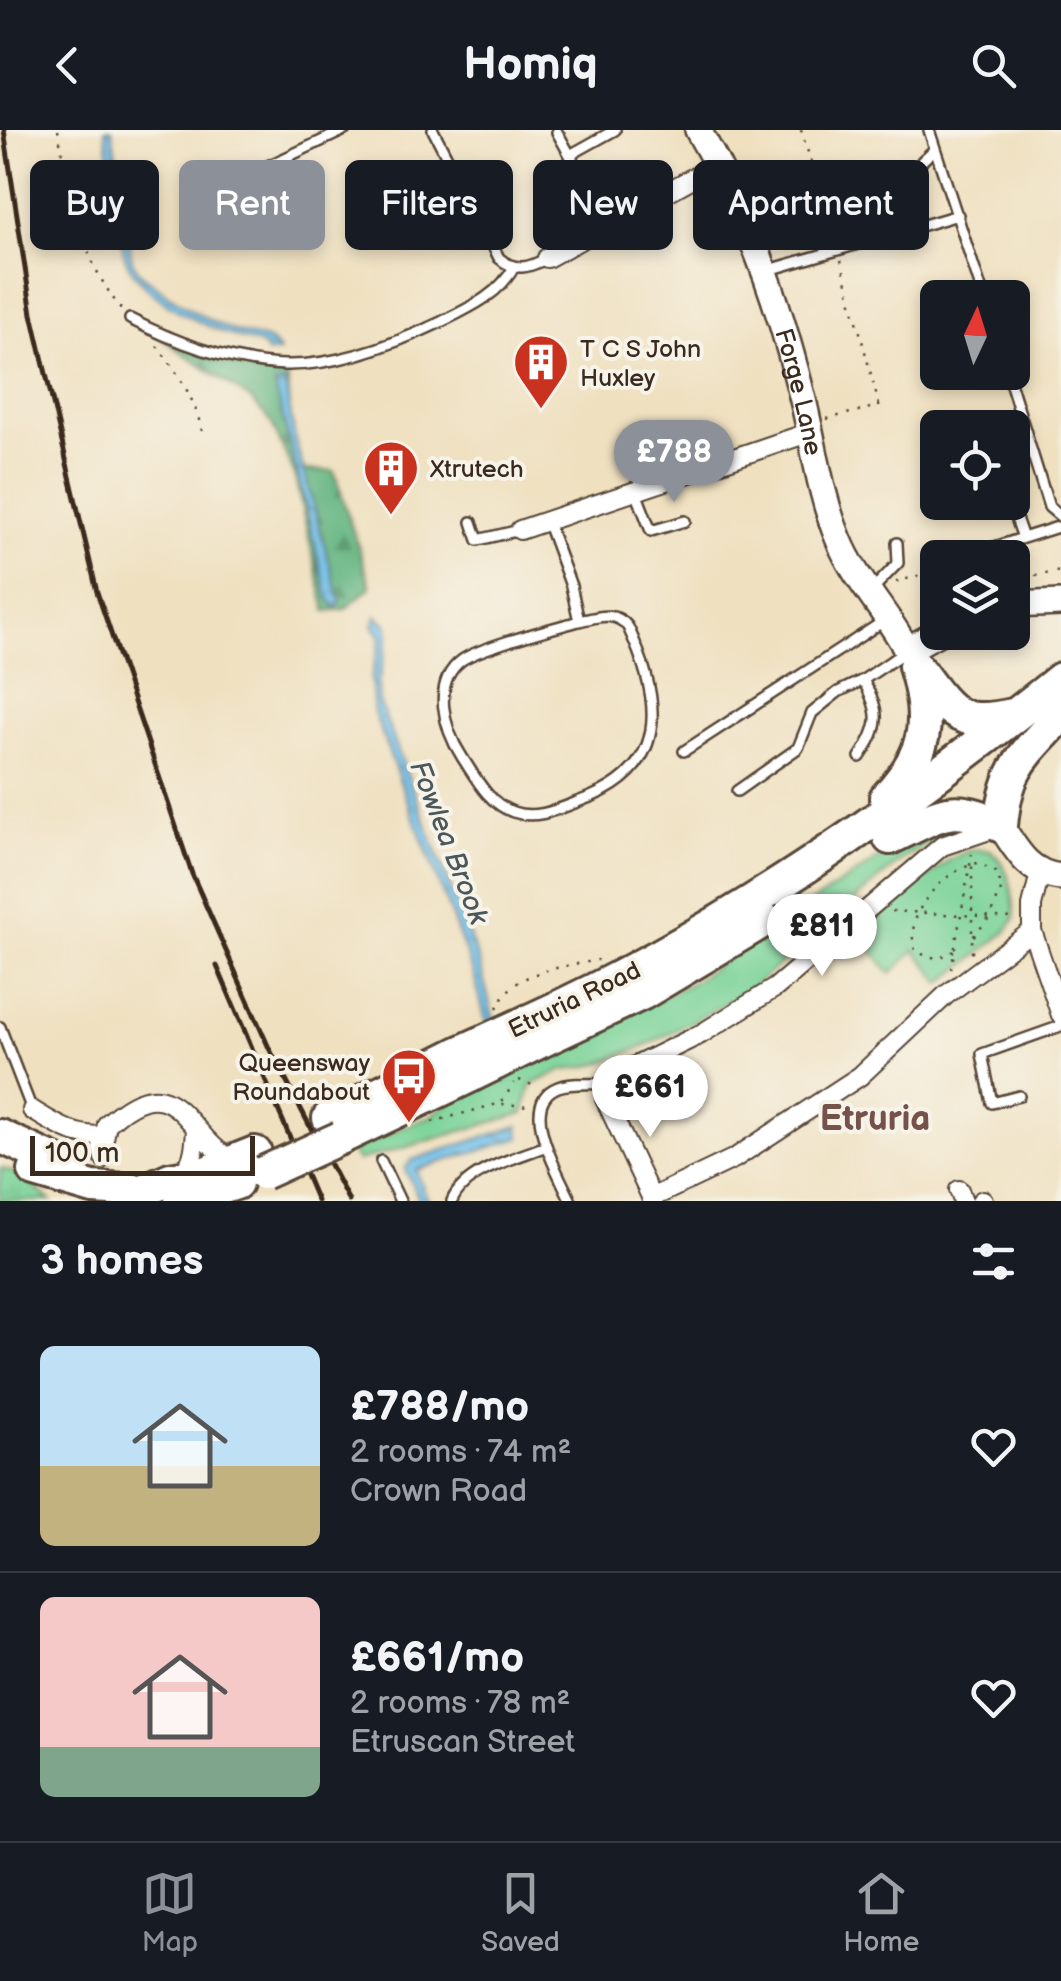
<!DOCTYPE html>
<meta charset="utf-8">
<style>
body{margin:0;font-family:"Balsamiq Sans",sans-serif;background:#20242c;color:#f1f3f6;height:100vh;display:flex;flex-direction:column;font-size:38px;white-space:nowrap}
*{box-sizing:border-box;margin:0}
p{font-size:32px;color:#9ea1a6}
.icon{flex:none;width:55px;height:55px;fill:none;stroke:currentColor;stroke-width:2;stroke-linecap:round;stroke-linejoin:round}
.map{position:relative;height:1071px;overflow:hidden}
.details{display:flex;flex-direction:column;background:#171b24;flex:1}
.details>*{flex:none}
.banner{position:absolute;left:30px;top:30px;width:1002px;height:90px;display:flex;gap:20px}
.needle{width:65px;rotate:4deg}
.fabs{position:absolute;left:920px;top:150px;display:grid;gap:20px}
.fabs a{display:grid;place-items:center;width:110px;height:110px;border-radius:15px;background:#171b24;box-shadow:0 5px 15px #0003;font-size:50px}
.scale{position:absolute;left:30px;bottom:25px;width:225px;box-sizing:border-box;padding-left:10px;border:5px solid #3b2a1e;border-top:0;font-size:28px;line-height:35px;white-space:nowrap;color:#3b2a1e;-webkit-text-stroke:8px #f7f3e8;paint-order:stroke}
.price{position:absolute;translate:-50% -85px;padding:0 22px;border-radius:35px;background:#fff;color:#222;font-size:32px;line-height:65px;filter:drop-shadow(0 2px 5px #0008)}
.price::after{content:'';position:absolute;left:50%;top:60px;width:30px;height:22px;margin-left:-15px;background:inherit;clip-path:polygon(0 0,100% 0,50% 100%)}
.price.selected{background:#8c9099;color:#fff}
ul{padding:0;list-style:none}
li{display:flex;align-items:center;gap:30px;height:250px;padding:0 40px}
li+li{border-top:2px solid #363941}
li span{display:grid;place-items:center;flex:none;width:280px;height:200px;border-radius:15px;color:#555}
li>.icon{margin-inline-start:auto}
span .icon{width:120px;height:120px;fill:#fffc;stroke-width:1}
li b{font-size:42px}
h2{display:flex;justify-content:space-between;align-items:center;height:120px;padding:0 40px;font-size:42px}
.tag{padding:0 35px;border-radius:15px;background:#171b24;box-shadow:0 5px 15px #0003;font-size:35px;line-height:90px}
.tag.selected{background:#8c9099;color:#fff}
header{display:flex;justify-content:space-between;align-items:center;height:130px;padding:0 40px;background:#171b24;font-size:45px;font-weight:700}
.menu{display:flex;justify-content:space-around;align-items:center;height:140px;border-top:2px solid #363941;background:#171b24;font-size:28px;color:#9ea1a6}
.menu a{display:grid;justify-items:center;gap:5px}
.menu .selected{color:#8c9099}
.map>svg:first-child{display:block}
.grass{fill:url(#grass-tufts);stroke:#5a7e5c;stroke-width:2.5}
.forest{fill:url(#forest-firs);stroke:#4f7050;stroke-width:2.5}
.green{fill:#7ad399;stroke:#5a7e5c;stroke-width:2.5}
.water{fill:url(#water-ripples);stroke:#547584;stroke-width:2.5}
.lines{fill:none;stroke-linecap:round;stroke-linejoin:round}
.lane-casing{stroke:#564536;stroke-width:14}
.street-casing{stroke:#564536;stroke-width:22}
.secondary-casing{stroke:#564536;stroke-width:30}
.highway-casing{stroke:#564536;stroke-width:38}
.path{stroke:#564536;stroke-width:2.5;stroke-dasharray:2.5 8;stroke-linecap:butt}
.lane{stroke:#fff;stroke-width:9}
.street{stroke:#fff;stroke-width:18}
.secondary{stroke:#fff;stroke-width:25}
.highway{stroke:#fff;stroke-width:32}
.rail{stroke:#3b2a1e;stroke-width:5}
.highway-bridge-casing{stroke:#564536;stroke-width:38;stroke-linecap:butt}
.highway-bridge{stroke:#fff;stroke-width:32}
.labels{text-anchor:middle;stroke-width:8;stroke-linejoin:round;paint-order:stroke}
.poi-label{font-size:25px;fill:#3b2a1e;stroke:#f7f3e8;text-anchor:start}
.street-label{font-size:25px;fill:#3b2a1e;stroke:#f7f3e8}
.water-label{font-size:28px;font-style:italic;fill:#4a575b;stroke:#f7f3e8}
.district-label{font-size:35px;font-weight:bold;fill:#75534a;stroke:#f7f3e8}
</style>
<header><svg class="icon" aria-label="back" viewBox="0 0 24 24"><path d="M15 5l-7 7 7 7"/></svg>Homiq<svg class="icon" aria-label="search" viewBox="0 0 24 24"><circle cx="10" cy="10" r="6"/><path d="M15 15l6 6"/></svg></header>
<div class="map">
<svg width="1061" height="1071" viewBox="0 0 1061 1071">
<defs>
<pattern id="grass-tufts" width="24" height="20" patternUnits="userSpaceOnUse" patternTransform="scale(2.5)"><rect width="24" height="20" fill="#7ad399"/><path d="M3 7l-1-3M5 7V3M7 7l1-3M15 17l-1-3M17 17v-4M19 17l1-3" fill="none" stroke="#6ab583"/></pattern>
<pattern id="forest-firs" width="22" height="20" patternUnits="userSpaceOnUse" patternTransform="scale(2.5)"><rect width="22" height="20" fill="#63b581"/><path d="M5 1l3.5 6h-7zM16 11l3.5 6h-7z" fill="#539369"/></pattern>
<pattern id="water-ripples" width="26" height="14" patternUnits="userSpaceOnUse" patternTransform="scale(2.5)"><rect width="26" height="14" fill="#6ec0ea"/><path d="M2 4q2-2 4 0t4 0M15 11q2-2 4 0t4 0" fill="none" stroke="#5c9cbd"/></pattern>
</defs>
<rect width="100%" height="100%" fill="#f7f3e8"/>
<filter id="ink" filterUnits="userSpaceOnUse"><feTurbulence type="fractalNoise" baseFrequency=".01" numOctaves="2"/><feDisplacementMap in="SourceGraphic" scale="20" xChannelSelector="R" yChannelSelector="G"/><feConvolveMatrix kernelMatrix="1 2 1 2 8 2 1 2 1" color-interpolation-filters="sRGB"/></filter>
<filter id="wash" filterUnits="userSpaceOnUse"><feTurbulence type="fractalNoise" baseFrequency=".0048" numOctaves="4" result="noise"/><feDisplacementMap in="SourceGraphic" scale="40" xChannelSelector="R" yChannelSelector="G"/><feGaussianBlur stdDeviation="2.25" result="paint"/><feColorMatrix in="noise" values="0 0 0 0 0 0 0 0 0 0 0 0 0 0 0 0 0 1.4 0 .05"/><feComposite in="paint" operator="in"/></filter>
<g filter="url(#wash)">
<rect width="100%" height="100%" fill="#efe0c0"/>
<path class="grass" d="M0 1038 19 1044 51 1071H0Z"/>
<path class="forest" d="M154 203C198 224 240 242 288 244V272L285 253 275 256 328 467 340 471 304 340 334 341 371 457 345 479 326 481 294 343 271 292 251 270Z"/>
<path class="green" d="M952 687 964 699 924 716 898 733 758 853 712 881 651 913 599 934 561 941 531 955 524 983 358 1031 350 1020 431 986 459 965 691 853 914 705Z
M972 720H990C1011 737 1013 763 1015 789L1005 803 942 853 915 820 891 844 857 802 952 728Z"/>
<path class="water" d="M105 0H112L132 131 139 142C167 166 202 190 237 202 253 208 271 206 279 222L268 223 262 215C219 204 138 171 124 124Z
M285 252 295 310 340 471 336 478 328 467 275 255Z
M377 486 387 495 389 503 378 554 379 571 479 832 509 949 502 951 474 845 374 583 371 549 381 507 373 495Z
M519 996 520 1008 416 1040 428 1071H420L405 1039 412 1030Z"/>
</g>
<g filter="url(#ink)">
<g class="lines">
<g class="lane-casing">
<path id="lane" d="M433 0 499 128C515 142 529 138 547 128
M929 0 984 168
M557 2 609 95
M570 25 615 0
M922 31 935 19
M415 54 450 38
M216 60 345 0
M883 82 891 105
M769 140 958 85
M130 189C177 213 232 233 285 235 338 236 395 214 441 192 469 178 499 165 514 137
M1007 242 1049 377 1061 387
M684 312 693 343
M636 362 651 401 685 391
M547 391 571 456 579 491C596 487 616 480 628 497 663 572 670 640 580 671 559 679 536 690 513 682 488 673 476 648 462 627 444 599 431 553 462 530 480 517 554 498 579 491
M1017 391 1023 408
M472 392 478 410 520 400
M966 426 1061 396
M872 460 898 433 897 413
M684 621 887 489
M860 627C881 595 881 583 863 550L903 523
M737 661 798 618 812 583 838 562 863 550
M0 897 32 980
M1019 966 992 973 982 924 1061 896
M381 1031 400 1071
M452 1071C465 1040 517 1028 546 1016
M571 1071C559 1044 516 973 558 957 572 952 591 954 606 954"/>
</g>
<g class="street-casing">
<path id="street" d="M547 128 718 34
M520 400 811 302
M1040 743 1032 776V801L1061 885
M32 980C55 994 77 1009 104 1005
M104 1028 102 1018 107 994C178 928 185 1009 235 1031
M177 1046C194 1038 195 1016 196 999
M959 1060 963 1071
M651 1068 735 1028 860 946 946 865 1032 801
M653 1071 605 969 609 949 701 904 775 858 942 716 1001 696
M981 1071 983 1070"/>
</g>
<g class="secondary-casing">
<g id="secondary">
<path id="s1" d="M698 0C748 86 777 166 801 262 814 311 819 363 839 410 855 450 887 482 907 520L939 502"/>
<path d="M1012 475 1061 473"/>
<path d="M1001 696C1017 721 1029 744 1061 747"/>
</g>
</g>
<g class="highway-casing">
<path id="highway" d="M919 541C951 584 958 597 1013 585
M886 668C927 624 932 593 915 536
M890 708C938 686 951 669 1001 696 1006 637 1023 627 1061 585
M531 890C724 803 896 681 1061 549
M541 911 643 863 765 790
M329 988 459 923
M0 1006 67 1037
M340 1008 472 945
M35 1041 93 1058 143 1061 170 1049 205 1043 255 1023
M181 1071 236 1053"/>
</g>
<path class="path" d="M58 0C70 65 79 126 122 180
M801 0 835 108
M841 130 879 275
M157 216C179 244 196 270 203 306
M827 289 882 275
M896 452 921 445
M1016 454 1025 448 1061 441
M892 781 1013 788
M954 821C939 830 929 829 915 820 903 783 943 740 978 733L996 742 1002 757 991 786 971 809
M972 823V736
M951 839 972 724
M497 878C513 839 562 838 598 830
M519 950 535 956
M502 974 529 976
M432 992 501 973 514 953"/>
<use href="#lane" class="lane"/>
<use href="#street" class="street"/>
<use href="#secondary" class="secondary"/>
<use href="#highway" class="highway"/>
<path class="rail" d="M4 0 32 184 97 462 192 744 269 918 349 1071
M217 836 317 1071"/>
<g class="highway-bridge-casing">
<path id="highway-bridge" d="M459 923 531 890
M472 945 541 911
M263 1043 340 1008"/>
</g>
<use href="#highway-bridge" class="highway-bridge"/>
</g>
</g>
<defs>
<g id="building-pin" transform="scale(2.875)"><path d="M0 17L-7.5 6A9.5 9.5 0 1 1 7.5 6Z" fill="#c8321e" stroke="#f7f3e8"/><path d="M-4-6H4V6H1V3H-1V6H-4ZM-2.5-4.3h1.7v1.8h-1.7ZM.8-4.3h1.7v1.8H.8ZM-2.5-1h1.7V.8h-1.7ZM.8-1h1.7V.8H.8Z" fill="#fff"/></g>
<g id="bus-pin" transform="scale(2.875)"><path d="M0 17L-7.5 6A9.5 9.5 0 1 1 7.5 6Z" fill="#c8321e" stroke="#f7f3e8"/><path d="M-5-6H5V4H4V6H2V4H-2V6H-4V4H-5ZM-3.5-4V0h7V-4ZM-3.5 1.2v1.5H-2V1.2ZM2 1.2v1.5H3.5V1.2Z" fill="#fff"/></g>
</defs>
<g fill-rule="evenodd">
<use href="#building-pin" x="541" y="232"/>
<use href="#building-pin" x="391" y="338"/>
<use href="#bus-pin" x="409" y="946"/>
</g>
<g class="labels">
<g class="poi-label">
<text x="580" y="227">T C S John<tspan x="580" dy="29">Huxley</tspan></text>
<text x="430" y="347">Xtrutech</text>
<text x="370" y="941" text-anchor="end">Queensway<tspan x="370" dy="29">Roundabout</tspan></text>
</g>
<g class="street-label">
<text dy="9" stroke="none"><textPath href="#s1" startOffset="282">Forge Lane</textPath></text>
<text transform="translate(574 869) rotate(-26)" y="9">Etruria Road</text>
</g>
<g class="water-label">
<text transform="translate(450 712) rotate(69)" y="10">Fowlea Brook</text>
</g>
<g class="district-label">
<text x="875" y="1000">Etruria</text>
</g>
</g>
</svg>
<div class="fabs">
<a><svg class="needle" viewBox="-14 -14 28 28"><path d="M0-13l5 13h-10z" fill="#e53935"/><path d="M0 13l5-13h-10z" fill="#9ea1a6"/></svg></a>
<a><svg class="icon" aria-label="locate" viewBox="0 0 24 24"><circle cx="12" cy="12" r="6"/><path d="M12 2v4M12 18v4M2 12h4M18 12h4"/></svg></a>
<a><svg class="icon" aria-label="layers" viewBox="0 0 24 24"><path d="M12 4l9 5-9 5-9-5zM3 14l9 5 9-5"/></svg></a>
</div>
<div class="scale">100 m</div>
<b class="price selected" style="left:674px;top:375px">£788</b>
<b class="price" style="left:822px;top:849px">£811</b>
<b class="price" style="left:650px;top:1010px">£661</b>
<div class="banner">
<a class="tag">Buy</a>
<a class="tag selected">Rent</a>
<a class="tag">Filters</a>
<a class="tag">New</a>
<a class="tag">Apartment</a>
</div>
</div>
<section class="details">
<h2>3 homes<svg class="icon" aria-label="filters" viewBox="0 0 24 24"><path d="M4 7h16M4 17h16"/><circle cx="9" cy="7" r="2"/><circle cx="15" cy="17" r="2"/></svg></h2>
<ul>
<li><span style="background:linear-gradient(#bfe0f5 60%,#c2b280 0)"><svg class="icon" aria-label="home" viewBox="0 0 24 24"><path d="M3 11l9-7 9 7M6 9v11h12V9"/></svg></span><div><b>£788/mo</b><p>2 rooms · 74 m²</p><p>Crown Road</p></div><svg class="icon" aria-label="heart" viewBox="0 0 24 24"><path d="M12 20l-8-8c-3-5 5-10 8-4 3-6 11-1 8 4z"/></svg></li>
<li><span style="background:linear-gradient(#f6c9c9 75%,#7fa58c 0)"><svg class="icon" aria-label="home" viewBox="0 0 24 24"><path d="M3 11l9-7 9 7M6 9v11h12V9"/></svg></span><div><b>£661/mo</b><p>2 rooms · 78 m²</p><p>Etruscan Street</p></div><svg class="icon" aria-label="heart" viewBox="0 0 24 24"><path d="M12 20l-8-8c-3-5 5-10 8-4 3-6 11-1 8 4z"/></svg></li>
</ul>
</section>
<nav class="menu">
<a class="selected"><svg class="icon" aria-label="map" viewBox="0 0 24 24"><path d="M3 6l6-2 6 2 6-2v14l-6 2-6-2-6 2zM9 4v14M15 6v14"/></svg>Map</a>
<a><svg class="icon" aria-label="saved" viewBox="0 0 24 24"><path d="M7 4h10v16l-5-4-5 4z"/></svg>Saved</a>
<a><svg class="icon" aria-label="home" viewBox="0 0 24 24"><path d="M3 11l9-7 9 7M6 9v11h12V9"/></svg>Home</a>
</nav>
